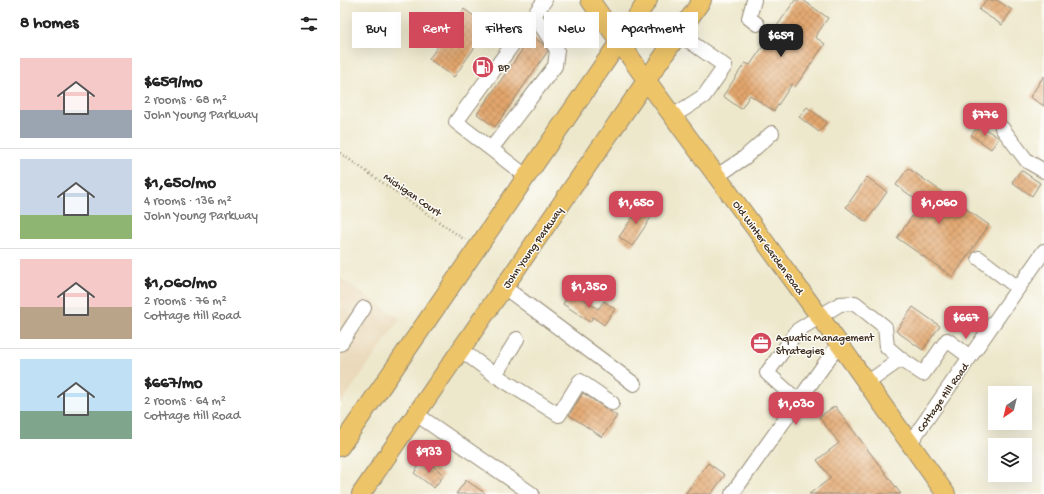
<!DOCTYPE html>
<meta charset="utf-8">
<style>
body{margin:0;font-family:"Gochi Hand",sans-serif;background:#f6f6f6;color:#222;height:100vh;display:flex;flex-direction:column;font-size:15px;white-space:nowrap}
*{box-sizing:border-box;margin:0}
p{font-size:13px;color:#767676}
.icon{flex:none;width:22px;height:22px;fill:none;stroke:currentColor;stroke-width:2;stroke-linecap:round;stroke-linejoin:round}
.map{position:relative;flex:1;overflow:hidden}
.details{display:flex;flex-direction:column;background:#fff;width:340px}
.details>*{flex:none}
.guide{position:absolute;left:12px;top:12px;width:380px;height:36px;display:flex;gap:8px}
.needle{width:26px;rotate:215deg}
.controls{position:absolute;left:648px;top:386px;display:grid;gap:8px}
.controls a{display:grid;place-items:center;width:44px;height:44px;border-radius:0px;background:#fff;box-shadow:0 4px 16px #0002;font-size:20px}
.price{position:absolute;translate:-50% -34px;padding:0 9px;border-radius:8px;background:#d1495b;color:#fff;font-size:13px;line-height:26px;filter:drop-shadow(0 1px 2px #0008)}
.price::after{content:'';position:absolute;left:50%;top:24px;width:12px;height:9px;margin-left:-6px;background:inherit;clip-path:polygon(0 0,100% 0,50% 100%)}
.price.selected{background:#222;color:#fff}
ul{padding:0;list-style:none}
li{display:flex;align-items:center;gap:12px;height:100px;padding:0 20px}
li+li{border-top:1px solid #e0e0e0}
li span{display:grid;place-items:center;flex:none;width:112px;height:80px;border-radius:0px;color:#555}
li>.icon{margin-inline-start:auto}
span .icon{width:48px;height:48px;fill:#fffc;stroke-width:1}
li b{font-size:17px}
h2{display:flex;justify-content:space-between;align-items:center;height:48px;padding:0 20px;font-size:17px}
.tag{padding:0 14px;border-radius:0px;background:#fff;box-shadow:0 4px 16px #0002;font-size:14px;line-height:36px}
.tag.selected{background:#d1495b;color:#fff}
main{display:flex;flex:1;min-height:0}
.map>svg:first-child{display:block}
.built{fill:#ead9ba}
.building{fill:url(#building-cross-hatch)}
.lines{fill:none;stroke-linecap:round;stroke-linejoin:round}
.minor-casing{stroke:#948975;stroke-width:16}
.major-casing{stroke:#948975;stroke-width:20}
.path{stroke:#948975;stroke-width:2.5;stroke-dasharray:1 3;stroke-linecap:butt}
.minor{stroke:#fff;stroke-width:14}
.major{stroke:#eec469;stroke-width:18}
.labels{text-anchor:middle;stroke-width:3;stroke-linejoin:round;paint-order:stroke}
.poi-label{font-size:11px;fill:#3b2a1e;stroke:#fdfcf7;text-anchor:start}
.street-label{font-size:11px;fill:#3b2a1e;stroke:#fdfcf7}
</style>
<main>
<section class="details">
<h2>8 homes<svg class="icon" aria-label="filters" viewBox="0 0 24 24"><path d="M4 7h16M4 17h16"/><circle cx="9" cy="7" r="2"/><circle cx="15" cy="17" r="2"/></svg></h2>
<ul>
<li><span style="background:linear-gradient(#f6c9c9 65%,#9aa5b1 0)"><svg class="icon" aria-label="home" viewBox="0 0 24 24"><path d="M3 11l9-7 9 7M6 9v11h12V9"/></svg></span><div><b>$659/mo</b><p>2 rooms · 68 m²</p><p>John Young Parkway</p></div></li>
<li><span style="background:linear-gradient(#c9d6e8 70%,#8fb573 0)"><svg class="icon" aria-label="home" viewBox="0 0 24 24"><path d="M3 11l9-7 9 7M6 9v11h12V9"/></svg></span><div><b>$1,650/mo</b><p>4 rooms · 136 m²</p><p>John Young Parkway</p></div></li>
<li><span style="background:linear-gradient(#f6c9c9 60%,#b9a48a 0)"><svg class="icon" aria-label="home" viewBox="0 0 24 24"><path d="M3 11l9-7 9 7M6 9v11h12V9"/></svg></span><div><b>$1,060/mo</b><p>2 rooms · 76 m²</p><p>Cottage Hill Road</p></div></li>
<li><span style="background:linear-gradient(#bfe0f5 65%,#7fa58c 0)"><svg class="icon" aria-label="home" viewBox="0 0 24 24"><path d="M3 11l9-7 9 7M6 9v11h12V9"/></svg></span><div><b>$667/mo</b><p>2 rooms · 64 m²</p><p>Cottage Hill Road</p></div></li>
</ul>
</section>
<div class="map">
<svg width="704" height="494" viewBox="0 0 704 494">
<defs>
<pattern id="building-cross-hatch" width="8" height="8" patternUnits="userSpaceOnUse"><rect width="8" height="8" fill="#e2a66d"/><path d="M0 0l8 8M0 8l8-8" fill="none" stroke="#b88759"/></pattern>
</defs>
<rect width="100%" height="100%" fill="#fdfcf7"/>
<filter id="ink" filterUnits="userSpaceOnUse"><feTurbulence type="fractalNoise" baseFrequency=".025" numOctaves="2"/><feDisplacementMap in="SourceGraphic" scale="8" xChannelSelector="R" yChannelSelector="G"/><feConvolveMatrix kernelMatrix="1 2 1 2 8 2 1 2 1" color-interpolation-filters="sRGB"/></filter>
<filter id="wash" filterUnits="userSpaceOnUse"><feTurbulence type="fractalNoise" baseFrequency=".012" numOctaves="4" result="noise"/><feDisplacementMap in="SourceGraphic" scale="16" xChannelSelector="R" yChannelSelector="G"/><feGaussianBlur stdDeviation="0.9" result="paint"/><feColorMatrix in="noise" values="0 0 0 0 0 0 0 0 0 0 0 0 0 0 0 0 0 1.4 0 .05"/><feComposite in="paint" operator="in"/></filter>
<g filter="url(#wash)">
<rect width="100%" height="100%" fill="#ede8cc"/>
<path class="built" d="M0 278 60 319 0 405Z"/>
<g id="blocks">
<path class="building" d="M455 0H463L488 18 475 37 485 44 455 87 452 84 434 111 410 95 401 109 383 96 405 63 410 65Z
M646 0H657L672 10 662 25 639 10Z
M124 9 149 27 114 77 89 59Z
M192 36 202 43 208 51 155 127 137 114Z
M704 76V106L690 97Z
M467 107 487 122 479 132 459 117Z
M639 125 659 138 651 149 631 135Z
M568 168 649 225 613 277 557 238 581 203 556 185Z
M681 170 700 183 692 196 672 182Z
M527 177 547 192 526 222 506 207Z
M301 205 314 213 292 246 279 237Z
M232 291 258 309 264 301 275 309 264 325 253 317 250 322 223 304Z
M573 307 600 326 583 350 556 331Z
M243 393 277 416 262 437 229 415Z
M495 406 561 494H469L491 478 477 460 499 443 479 417Z
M84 459 104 475 94 488 74 473Z
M368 463 385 475 371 494H345Z
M126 480 146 494H116Z"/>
</g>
</g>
<g filter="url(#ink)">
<use href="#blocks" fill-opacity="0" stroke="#948975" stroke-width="1"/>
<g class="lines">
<g class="minor-casing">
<path id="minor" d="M414 0 409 18 417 24
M333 116 364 96 385 66 339 34
M662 128 687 161 704 171
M151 149 215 66 217 50 194 15
M186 176 116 122 205 0
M377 176 404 158 432 133
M639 258 678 288
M164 287 294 384
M0 344 24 308
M121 350 155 375 219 415 240 381 272 403
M561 359 583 374 607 340 630 357
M155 375 177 339
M458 401 427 373 458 330 500 304 515 303 545 327 547 347 561 359 527 383
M76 414 192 494
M570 443 704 251
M392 494 499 344"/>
</g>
<g class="major-casing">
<path id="major" d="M250 0 307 81 480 317 606 494
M0 447 308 0
M21 494 362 0"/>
</g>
<path class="path" d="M0 153 125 240"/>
<use href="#minor" class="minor"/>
<use href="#major" class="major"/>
</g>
</g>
<defs>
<g id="fuel-disc" transform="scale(1.15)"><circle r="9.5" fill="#d1495b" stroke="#fdfcf7"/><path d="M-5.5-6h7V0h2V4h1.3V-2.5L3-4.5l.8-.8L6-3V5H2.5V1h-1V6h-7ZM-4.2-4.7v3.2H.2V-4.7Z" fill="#fff"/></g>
<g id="office-disc" transform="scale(1.15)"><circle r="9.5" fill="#d1495b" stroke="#fdfcf7"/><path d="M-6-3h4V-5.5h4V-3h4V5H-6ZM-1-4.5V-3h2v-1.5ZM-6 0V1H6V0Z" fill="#fff"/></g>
</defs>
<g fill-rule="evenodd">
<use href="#fuel-disc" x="143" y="67"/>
<use href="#office-disc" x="421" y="343"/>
</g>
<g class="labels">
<g class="poi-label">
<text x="158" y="71">BP</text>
<text x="436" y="341">Aquatic Management<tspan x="436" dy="13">Strategies</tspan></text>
</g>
<g class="street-label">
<text transform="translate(73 194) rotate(35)" y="4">Michigan Court</text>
<text transform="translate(192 247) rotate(-55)" y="4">John Young Parkway</text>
<text transform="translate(429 247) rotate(54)" y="4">Old Winter Garden Road</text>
<text transform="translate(602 397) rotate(-55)" y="4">Cottage Hill Road</text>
</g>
</g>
</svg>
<div class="controls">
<a><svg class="needle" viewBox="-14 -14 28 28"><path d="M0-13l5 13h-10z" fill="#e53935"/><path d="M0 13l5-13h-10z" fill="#767676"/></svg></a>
<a><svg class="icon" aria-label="layers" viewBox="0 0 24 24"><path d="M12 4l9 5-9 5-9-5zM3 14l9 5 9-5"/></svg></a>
</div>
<b class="price selected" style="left:441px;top:58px">$659</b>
<b class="price" style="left:645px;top:137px">$776</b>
<b class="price" style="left:296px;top:225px">$1,650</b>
<b class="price" style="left:599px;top:225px">$1,060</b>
<b class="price" style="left:249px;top:309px">$1,350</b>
<b class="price" style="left:626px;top:340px">$667</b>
<b class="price" style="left:456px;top:426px">$1,030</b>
<b class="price" style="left:89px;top:474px">$933</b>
<div class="guide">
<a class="tag">Buy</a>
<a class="tag selected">Rent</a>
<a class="tag">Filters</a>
<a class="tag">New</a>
<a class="tag">Apartment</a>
</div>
</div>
</main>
